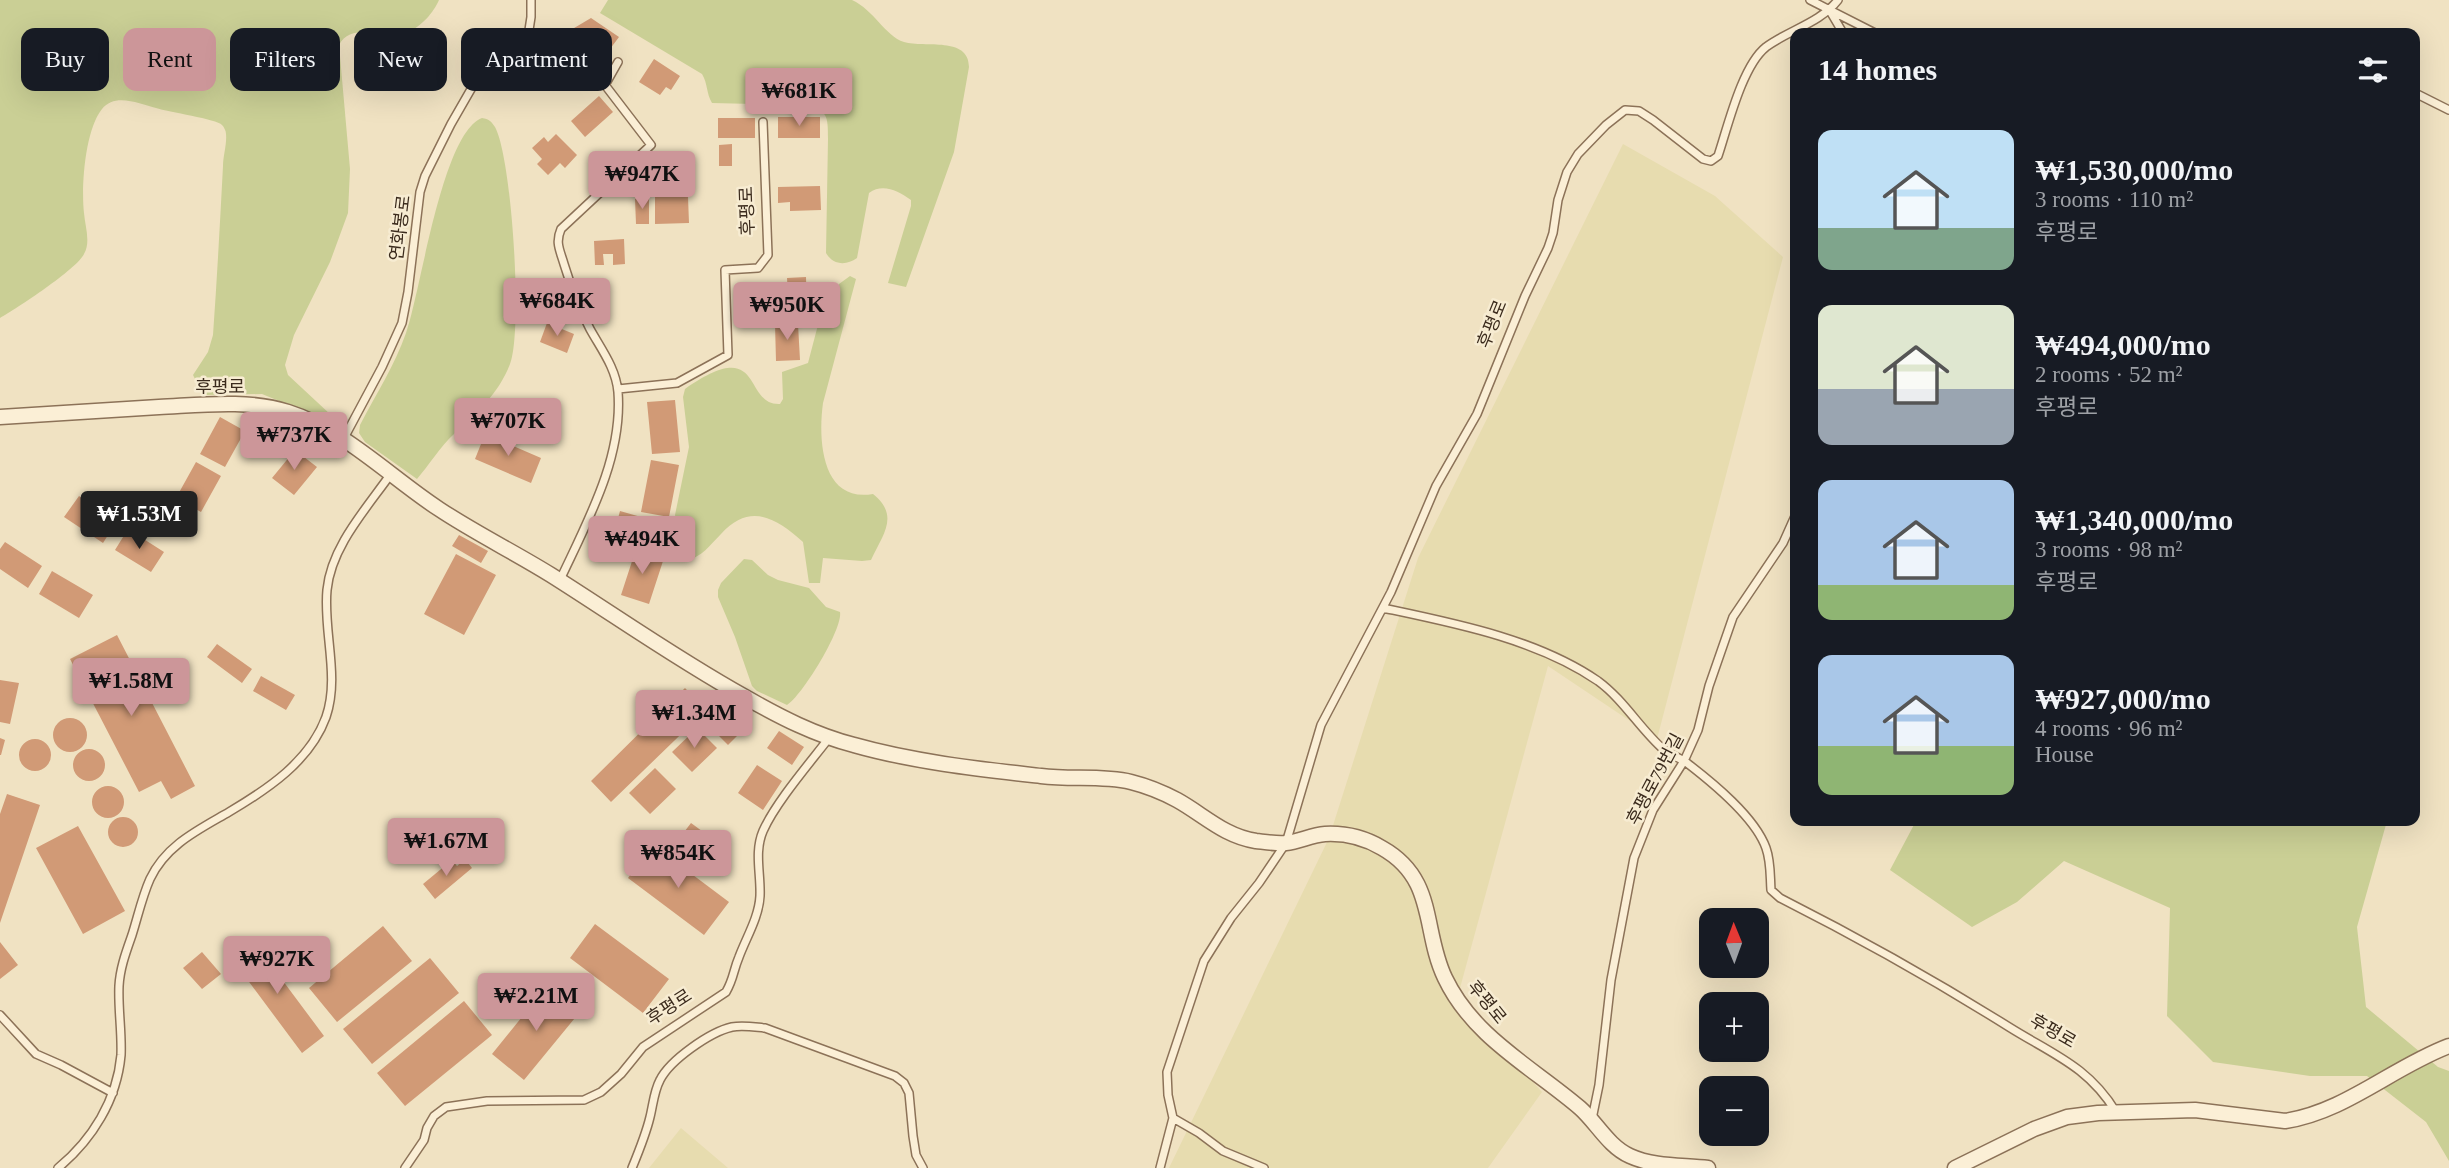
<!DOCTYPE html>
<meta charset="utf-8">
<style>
body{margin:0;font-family:"Times New Roman","Noto Sans KR",serif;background:#20242c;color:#f1f3f6;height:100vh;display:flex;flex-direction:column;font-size:26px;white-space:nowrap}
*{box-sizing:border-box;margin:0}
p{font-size:23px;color:#9ea1a6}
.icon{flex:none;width:38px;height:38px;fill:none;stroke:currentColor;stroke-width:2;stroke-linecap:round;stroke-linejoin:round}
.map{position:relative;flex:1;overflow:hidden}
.panel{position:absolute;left:1790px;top:28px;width:630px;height:798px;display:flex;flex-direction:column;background:#171b24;border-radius:14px;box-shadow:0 7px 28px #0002}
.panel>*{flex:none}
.top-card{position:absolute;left:21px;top:28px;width:665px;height:63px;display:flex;gap:14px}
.needle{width:46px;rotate:359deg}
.tools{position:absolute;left:1699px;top:908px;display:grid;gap:14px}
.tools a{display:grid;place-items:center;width:70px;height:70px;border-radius:14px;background:#171b24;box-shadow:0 7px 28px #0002;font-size:35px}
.price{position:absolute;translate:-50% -60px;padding:0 16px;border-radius:7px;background:#cc9699;color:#111;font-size:23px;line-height:46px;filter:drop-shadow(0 2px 4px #0008)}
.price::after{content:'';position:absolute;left:50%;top:42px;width:21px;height:16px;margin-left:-10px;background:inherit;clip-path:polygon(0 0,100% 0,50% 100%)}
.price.current{background:#222;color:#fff}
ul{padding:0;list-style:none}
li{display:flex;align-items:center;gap:21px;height:175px;padding:0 28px}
li span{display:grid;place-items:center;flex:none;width:196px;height:140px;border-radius:14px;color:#555}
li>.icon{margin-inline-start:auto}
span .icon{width:84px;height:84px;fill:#fffc;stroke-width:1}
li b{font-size:30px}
h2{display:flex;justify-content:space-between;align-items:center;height:84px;padding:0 28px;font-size:30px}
.tag{padding:0 24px;border-radius:14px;background:#171b24;box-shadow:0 7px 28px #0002;font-size:24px;line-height:63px}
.tag.current{background:#cc9699;color:#111}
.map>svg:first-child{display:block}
.farmland{fill:#e7dcaf}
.green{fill:#cacf95}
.building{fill:#d19a76}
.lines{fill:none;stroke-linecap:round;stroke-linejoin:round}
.lane-casing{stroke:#8c7258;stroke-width:10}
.street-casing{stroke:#8c7258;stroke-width:17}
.lane{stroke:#fbefd6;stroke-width:7}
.street{stroke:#fbefd6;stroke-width:14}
.labels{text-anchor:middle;stroke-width:5;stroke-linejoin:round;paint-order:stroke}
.street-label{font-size:18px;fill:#3b2b1d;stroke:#f7ecd2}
</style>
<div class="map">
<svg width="2449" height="1168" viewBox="0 0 2449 1168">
<rect width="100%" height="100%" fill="#f0e2c2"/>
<path class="farmland" d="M1623 144 1715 196 1783 257 1657 739 1548 666 1457 999 1542 1092 1488 1168H1169L1329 838 1418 558Z
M681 1128 728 1168H649Z"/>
<path class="green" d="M0 0H439C434 12 421 27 408 32 387 39 351 21 339 45L350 169 348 213 330 262 294 335 285 365 288 375 331 415 328 421 262 394 203 395 193 375 208 352 213 335C217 279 220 223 223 166 223 156 227 144 226 134 226 131 224 127 222 125 217 119 168 112 156 108 140 104 115 92 102 109 85 130 81 187 84 213 85 226 91 242 84 254 77 269 16 309 0 318Z
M608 0H852C874 10 885 36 904 42 925 48 969 36 969 67L954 152 906 287 888 283 911 206V200C898 191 883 183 869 193L857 258C846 266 833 265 826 253L828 139C828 116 828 109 803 105L712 103C706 93 708 84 702 74L600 13Z
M482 118C489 119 491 121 495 127 512 158 523 331 510 364 498 395 477 412 454 434 440 447 429 465 417 479L365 442 359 433 360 425C376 394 395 365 406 333 421 291 442 133 482 118Z
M850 276 856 279 823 403C818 439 821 503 873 494 900 516 883 534 871 560L862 561 823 558 820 583H809L803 542C776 518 750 502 721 534 709 546 703 556 686 561L675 515 689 447 683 397 685 389C765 333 742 406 780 404L783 399 782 372 808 363 819 321 833 301 839 284Z
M744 559 752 560 768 575 778 580 809 588 826 607 840 612C843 629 802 696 787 705L757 691 752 686 735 637 718 597V590L721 583Z
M1916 821H2387L2357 927 2366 1007 2438 1067 2449 1071V1161L2426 1122 2367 1076H2310L2213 1062 2167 1016 2170 908 2064 861 2017 902 1972 927 1890 870Z"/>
<path class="building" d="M591 18 619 37 610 49 595 38 588 42 593 49 578 58 564 34Z
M654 59 680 76 671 90 666 87 660 95 639 82Z
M599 96 613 112 585 137 571 121Z
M778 117H820V138H778Z
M718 118H755V138H718Z
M556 134 577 155 565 168 560 163 548 175 537 164 542 159 532 148 544 137 548 142Z
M732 144V166H719V145Z
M820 186 821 210 790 211V202L778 203V187Z
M655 197H688L689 223 655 224Z
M635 199H649V224H636Z
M624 239 625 264 613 265V254H603L604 265H595L594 241Z
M806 277 807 313 780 315 779 296H788L787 278Z
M547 323 574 334 567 353 540 342Z
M775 324H798L800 360 776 361Z
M675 400 680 452 652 454 647 402Z
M220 417 245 431 225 467 200 454Z
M485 434 541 458 531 483 475 459Z
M295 450 317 467 294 495 272 478Z
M651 460 679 465 669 517 641 512Z
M196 462 221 476 201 512 176 498Z
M79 496 117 521 103 543 64 517Z
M620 511 669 525 661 551 613 537Z
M128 529 164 552 151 572 115 550Z
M459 535 488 551 481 563 452 546Z
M5 542 42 566 28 588 0 569V549Z
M636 549 664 558 649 604 621 595Z
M456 554 496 575 464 635 424 614Z
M52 571 93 595 79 618 39 594Z
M117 635 195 786 171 799 161 781 139 792 70 659Z
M217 644 252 669 242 683 207 657Z
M261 676 295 695 286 710 253 691Z
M0 680 19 683 10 724 0 722Z
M685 688 706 710 611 802 591 781Z
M725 708 745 728 728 745 708 725Z
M53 735a17 17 0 1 1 34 0a17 17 0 1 1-34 0Z
M697 728 717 748 692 772 672 752Z
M779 731 804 747 792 765 767 748Z
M0 738 5 740 1 755H0Z
M19 755a16 16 0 1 1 32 0a16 16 0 1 1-32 0Z
M73 765a16 16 0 1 1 32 0a16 16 0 1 1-32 0Z
M757 765 782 781 763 810 738 793Z
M655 768 676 789 650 814 629 793Z
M92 802a16 16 0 1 1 32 0a16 16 0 1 1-32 0Z
M7 794 40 805 0 923V814Z
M108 832a15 15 0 1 1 30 0a15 15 0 1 1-30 0Z
M691 823 721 845 708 863 678 840Z
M78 826 125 911 83 934 36 848Z
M653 845 729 902 704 935 628 878Z
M465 859 472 868 435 899 423 884 452 860 457 866Z
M595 924 669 979 643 1013 570 958Z
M383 926 412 961 337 1022 309 988Z
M251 938 324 1036 302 1053 229 955Z
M0 942 18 965 0 979Z
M202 952 221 974 202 989 183 968Z
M430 958 459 993 372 1064 343 1029Z
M547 986 579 1013 524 1080 492 1054Z
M464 1001 492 1035 405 1106 377 1073Z"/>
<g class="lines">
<g class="lane-casing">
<path id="lane" d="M1810 0 1875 33
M1830 11 1843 33
M2415 93 2449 110
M618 389 677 383 728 355 725 270 758 268 768 255 763 122
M343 440 382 367 402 323 408 292 420 192 425 176 451 124 478 77 501 54 524 38 529 30 531 17V0
M560 580C587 522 623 458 618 392 616 368 601 349 590 329 579 308 571 287 564 264 560 250 555 243 561 229L651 145 605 85 618 62
M1383 608C1454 623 1537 639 1598 681 1624 700 1640 729 1664 750 1671 755 1680 758 1687 763 1713 783 1755 817 1766 848 1771 862 1770 876 1771 890L1780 898C1859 938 1934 980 2009 1027 2052 1054 2088 1066 2116 1112
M0 1015 36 1054 61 1065 113 1093
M1173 1118 1199 1133 1223 1151 1264 1168
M1592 1119 1599 1085 1611 980 1634 858 1653 810 1684 761 1698 730 1709 686 1733 617 1783 543 1796 514
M58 1168C92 1140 117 1100 121 1055 122 1032 118 1009 119 986 120 968 126 952 132 935 138 916 142 897 150 879 166 845 198 830 229 812 268 789 310 761 326 717 340 677 323 631 327 590 331 547 366 509 390 475
M405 1168 424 1140 427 1128 434 1116 446 1107 487 1101 584 1100 601 1092 621 1074 643 1047 726 992C734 978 733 971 739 957 746 938 759 917 760 896 761 874 754 852 763 831 776 802 809 764 829 738
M632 1168C639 1151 646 1134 650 1117 653 1105 654 1091 660 1080 670 1060 710 1032 732 1027 743 1025 754 1027 765 1028L895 1076 904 1083 909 1093 913 1136 916 1155 923 1168
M1160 1168 1173 1118 1168 1095 1167 1072 1204 961 1231 918 1259 883 1286 843 1321 725 1391 592 1436 486 1477 414 1525 296 1548 248 1553 233 1558 200 1567 172 1578 154 1606 125 1625 110 1639 111 1653 120 1703 159 1711 161 1718 156C1728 126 1742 66 1766 47 1789 30 1820 23 1838 0"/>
</g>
<g class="street-casing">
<path id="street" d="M0 417C53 414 106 410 159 407 201 405 248 399 288 412 345 430 390 477 439 509 475 533 514 552 551 575 616 616 678 660 745 697 780 717 815 735 854 745 914 762 979 769 1041 776 1071 780 1102 775 1131 782 1147 786 1162 792 1177 800 1204 815 1224 836 1256 841 1265 842 1277 844 1286 843 1299 842 1311 835 1325 834 1344 833 1365 838 1382 848 1437 879 1422 930 1445 978 1473 1037 1532 1067 1580 1108 1597 1123 1608 1146 1630 1156 1654 1167 1683 1165 1708 1168
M1955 1168 2034 1129 2067 1117 2098 1113 2195 1110 2285 1121C2345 1112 2393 1067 2449 1046"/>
</g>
<use href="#lane" class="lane"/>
<use href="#street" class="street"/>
</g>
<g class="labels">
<g class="street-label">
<text transform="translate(747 211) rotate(-92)" y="6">후평로</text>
<text transform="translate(400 228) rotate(-83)" y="6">연화봉로</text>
<text transform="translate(1492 324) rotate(-68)" y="6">후평로</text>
<text x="220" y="393">후평로</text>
<text transform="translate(1655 779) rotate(-62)" y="6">후평로79번길</text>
<text transform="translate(1487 1002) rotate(51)" y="6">후평로</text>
<text transform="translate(669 1007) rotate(-33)" y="6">후평로</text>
<text transform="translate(2053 1031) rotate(30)" y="6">후평로</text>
</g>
</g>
</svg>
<div class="tools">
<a><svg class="needle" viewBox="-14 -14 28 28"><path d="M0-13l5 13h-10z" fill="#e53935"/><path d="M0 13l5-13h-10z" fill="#9ea1a6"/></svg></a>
<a>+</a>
<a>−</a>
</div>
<b class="price" style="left:799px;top:128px">₩681K</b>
<b class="price" style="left:642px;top:211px">₩947K</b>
<b class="price" style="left:557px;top:338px">₩684K</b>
<b class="price" style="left:787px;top:342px">₩950K</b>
<b class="price" style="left:508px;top:458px">₩707K</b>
<b class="price" style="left:294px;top:472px">₩737K</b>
<b class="price current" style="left:139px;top:551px">₩1.53M</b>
<b class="price" style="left:642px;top:576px">₩494K</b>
<b class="price" style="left:131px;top:718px">₩1.58M</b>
<b class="price" style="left:694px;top:750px">₩1.34M</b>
<b class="price" style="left:446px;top:878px">₩1.67M</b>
<b class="price" style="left:678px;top:890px">₩854K</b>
<b class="price" style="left:277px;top:996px">₩927K</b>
<b class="price" style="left:536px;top:1033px">₩2.21M</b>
<div class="top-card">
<a class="tag">Buy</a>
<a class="tag current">Rent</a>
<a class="tag">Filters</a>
<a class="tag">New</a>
<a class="tag">Apartment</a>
</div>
<section class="panel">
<h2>14 homes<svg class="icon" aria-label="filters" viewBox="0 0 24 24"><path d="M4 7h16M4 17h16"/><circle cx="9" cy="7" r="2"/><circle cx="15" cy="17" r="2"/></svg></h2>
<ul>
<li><span style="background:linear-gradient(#bfe0f5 70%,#7fa58c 0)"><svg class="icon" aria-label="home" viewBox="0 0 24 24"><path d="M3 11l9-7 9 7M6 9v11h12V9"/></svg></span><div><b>₩1,530,000/mo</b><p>3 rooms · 110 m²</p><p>후평로</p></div></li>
<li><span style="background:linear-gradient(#dfe7d0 60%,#9aa5b1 0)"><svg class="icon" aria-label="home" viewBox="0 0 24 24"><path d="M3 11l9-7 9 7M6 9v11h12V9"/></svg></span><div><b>₩494,000/mo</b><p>2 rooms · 52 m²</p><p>후평로</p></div></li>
<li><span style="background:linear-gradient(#a9c7e8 75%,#8fb573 0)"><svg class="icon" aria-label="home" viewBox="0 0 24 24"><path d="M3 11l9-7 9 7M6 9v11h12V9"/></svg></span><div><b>₩1,340,000/mo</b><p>3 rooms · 98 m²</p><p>후평로</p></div></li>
<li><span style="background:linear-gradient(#a9c7e8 65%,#8fb573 0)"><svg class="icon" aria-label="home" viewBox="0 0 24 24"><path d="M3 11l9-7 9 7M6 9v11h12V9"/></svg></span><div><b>₩927,000/mo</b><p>4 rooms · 96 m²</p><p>House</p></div></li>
</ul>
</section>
</div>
